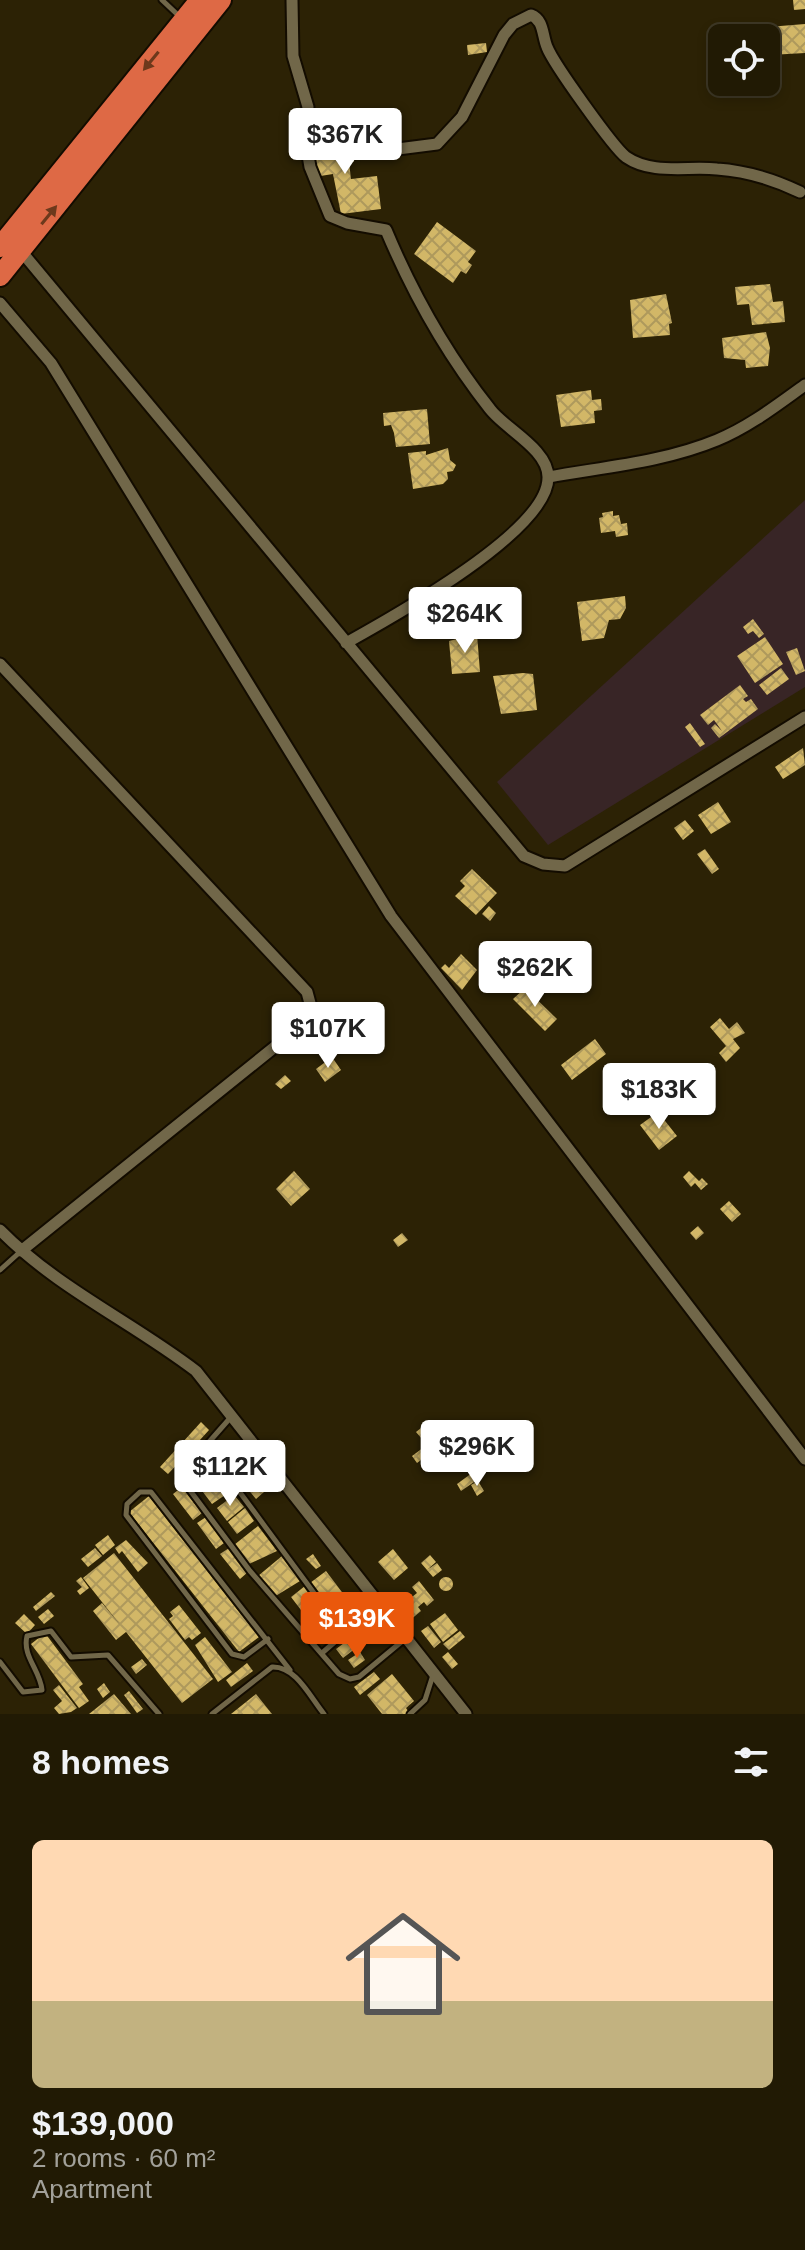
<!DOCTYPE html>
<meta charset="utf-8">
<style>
body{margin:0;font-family:Helvetica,sans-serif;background:#29230e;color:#f1f3f6;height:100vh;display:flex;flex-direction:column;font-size:30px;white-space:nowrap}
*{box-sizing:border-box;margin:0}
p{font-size:26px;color:#a2a19a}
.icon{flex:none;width:44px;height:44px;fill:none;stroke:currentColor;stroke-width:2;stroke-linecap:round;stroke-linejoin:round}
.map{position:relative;height:1714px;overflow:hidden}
.side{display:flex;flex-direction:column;background:#211a04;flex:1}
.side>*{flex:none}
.tools{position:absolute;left:708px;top:24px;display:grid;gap:16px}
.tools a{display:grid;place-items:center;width:72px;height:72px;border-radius:12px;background:#211a04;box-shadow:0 4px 12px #0003,0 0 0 2px #3e3826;font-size:40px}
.price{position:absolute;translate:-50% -68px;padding:0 18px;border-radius:8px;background:#fff;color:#222;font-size:26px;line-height:52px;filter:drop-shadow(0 2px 4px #0008)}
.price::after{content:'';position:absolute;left:50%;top:48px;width:24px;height:18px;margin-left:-12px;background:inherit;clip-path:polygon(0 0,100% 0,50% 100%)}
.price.active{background:#ea580c;color:#fff}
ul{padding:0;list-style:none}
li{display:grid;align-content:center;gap:16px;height:424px;padding:0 32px}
li span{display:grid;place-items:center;height:248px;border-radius:12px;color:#555}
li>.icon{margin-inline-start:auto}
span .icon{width:144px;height:144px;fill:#fffc;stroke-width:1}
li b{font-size:34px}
h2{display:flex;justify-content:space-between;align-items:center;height:96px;padding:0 32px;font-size:34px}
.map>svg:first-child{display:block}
.commercial{fill:#382526}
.building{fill:url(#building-cross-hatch)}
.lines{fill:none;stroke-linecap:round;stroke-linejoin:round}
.lane-casing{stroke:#130c00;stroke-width:9}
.street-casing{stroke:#130c00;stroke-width:15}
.highway-casing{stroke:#130c00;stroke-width:24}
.lane{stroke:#716749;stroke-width:5}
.street{stroke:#716749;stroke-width:11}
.highway{stroke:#de6945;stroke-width:20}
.oneway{fill:#6d391c}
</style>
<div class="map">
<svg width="805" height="1714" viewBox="0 0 805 1714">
<defs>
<pattern id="building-cross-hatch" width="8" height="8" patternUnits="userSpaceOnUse" patternTransform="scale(2)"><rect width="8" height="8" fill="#d2b767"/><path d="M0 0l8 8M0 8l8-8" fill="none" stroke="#ae995c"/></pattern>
</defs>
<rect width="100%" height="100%" fill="#2c2205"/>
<path class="commercial" d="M805 500V687L548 845 497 782Z"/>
<path class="building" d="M793 0H805V9L794 10Z
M805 24V53L770 55 768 27Z
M486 43 487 52 468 55 467 45Z
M351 138 354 162H349L351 179 377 176 381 209 341 214 333 174 314 177 309 144Z
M437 222 476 251 468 262 472 265 466 274 461 271 453 283 414 254Z
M770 284 773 302 783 301 785 322 752 325 749 304 737 305 735 287Z
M666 294 672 323 669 324 670 335 633 338 630 300Z
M766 332 770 348 768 366 746 368 745 360 724 358 722 338Z
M591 390 592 400 601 399 602 410 594 411 595 423 561 427 556 395Z
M427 409 430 444 396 447 394 433 391 425 384 426 383 413Z
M448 448 450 460 456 465 453 471 447 472 448 479 443 484 413 489 408 453 426 451V455Z
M613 511V516L619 515 621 524 627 523 628 535 616 537 615 531 601 533 599 518 603 517 602 513Z
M625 596 626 608 620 619 609 620 604 638 582 641 577 602Z
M753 619 764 634 759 638 753 631 748 634 743 627Z
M477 634 480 672 452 674 449 641Z
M765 637 783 664 755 683 737 656Z
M797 648 805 671 796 675 786 652Z
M781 668 789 679 767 695 759 685Z
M523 673 533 674 537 710 501 714 493 676Z
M740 685 748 696 743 699 746 702 751 699 758 709 719 738 711 728 715 724 722 731 714 720 708 725 700 715Z
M690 723 705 744 700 747 685 727Z
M803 748 805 765 783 779 775 767Z
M718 802 731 822 711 834 698 815Z
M685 820 694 831 683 840 674 828Z
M705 849 719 869 712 874 697 854Z
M472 869 497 893 476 915 455 896 465 886 460 881Z
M489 906 496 913 490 921 482 914Z
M461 954 477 970 462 990 441 968 445 964 449 968Z
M525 988 557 1019 545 1031 513 999Z
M720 1018 729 1029 737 1022 745 1033 733 1039 740 1048 726 1062 719 1053 726 1046 710 1027Z
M595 1039 606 1054 572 1080 561 1065Z
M332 1057 341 1070 325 1082 316 1069Z
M285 1075 291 1081 281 1089 275 1084Z
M658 1112 677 1136 659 1150 640 1125Z
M294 1171 310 1189 291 1206 276 1189Z
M689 1171 699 1181 702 1178 708 1184 701 1190 695 1183 691 1187 683 1177Z
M729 1201 741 1214 732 1222 720 1209Z
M698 1226 704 1233 696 1240 690 1233Z
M402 1233 408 1240 398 1247 393 1240Z
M201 1422 209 1430 190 1451 182 1443Z
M426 1424 432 1432 422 1439 416 1432Z
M442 1434 453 1454 449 1456 437 1437Z
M435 1439 440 1446 417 1463 412 1456Z
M179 1446 187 1454 168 1474 160 1467Z
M211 1465 231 1491 212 1504 193 1479Z
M472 1473 477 1480 461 1491 457 1484Z
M255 1481 264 1492 256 1499 246 1487Z
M478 1481 484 1491 477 1496 471 1485Z
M182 1487 202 1513 193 1520 173 1494Z
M234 1495 244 1507 227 1521 217 1508Z
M149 1496 259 1637 239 1652 129 1512Z
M245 1508 254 1521 237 1534 228 1522Z
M206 1517 224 1543 216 1549 197 1523Z
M258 1526 277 1551 249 1564 234 1545Z
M108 1535 115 1545 103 1555 95 1545Z
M126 1540 148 1563 138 1572 122 1551 119 1554 115 1548Z
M95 1548 102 1556 88 1567 81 1559Z
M229 1548 248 1572 240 1579 220 1554Z
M393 1549 408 1568 394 1580 378 1562Z
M114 1553 213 1679 182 1703 126 1632 116 1640 93 1611 102 1603 121 1626 83 1578Z
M313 1554 321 1566 316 1569 306 1559Z
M430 1555 436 1562 427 1570 421 1563Z
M282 1556 300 1581 274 1597 258 1576Z
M437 1563 442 1570 433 1577 427 1570Z
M326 1571 354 1608 338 1620 310 1583Z
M439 1584a7 7 0 1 1 14 0a7 7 0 1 1-14 0Z
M81 1577 89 1588 80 1595 77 1591 82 1587 76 1581Z
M419 1581 434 1600 427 1606 424 1602 418 1607 421 1611 409 1621 394 1602 407 1592 412 1597 417 1593 412 1587Z
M305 1586 331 1620 317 1631 291 1597Z
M51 1592 55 1596 36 1611 33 1607Z
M179 1605 201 1633 192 1640 189 1637 185 1640 169 1619 173 1616 170 1612Z
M48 1609 54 1616 44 1624 38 1617Z
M445 1613 458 1630 443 1642 430 1624Z
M24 1614 35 1625 27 1634 15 1623Z
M428 1626 441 1642 434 1648 421 1631Z
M331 1628 336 1636 327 1643 321 1635Z
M363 1629 369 1638 343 1658 336 1649Z
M460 1631 465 1637 449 1650 443 1644Z
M45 1633 83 1684 79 1687 89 1701 79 1708 31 1644Z
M205 1637 232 1672 218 1682 195 1645Z
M360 1652 365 1660 354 1668 348 1660Z
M448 1652 458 1664 452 1669 442 1657Z
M142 1659 147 1665 136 1674 131 1667Z
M247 1663 253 1671 231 1687 226 1680Z
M374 1672 380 1679 360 1695 354 1687Z
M392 1674 414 1701 406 1708 410 1714H382L367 1695Z
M104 1683 110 1692 103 1698 97 1689Z
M59 1685 77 1708 71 1712 59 1714 54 1708 62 1701 53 1690Z
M129 1691 143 1709 137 1713 124 1695Z
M114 1694 131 1714H89Z
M256 1694 272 1714H231Z"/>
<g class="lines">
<g class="lane-casing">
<path id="lane" d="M162 0 179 16
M0 1270 20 1252
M231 1417 188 1466 186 1485 250 1571 339 1674 350 1679 359 1677 406 1638
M205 1445 336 1623 345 1627 344 1634 322 1653
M268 1639 244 1657 232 1654 126 1515 127 1504 140 1492H151L290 1670
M0 1662 23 1692 42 1690C40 1670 22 1656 27 1636L51 1631 71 1657 108 1655 159 1714
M212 1714 272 1667C296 1666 310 1697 324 1714
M410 1714 425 1700 433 1675"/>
</g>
<g class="street-casing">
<path id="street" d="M292 0 293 56 308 107 304 132 310 167 330 216 347 223 386 230C412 292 448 356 490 409 505 429 548 449 548 477 549 531 391 618 346 643
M304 132 359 131 390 150 437 144 462 117 504 35 513 24 531 15C544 20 542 35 547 47 553 63 613 147 626 157 652 175 687 166 717 169 747 171 773 179 800 192
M21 251 524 856 543 864 565 866 805 717
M0 303 51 363 391 916 805 1459
M549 477C604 467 664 462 717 440 749 427 777 405 805 385
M0 664 307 992 311 1007 307 1021 21 1251
M0 1230C57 1288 132 1322 196 1371L466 1714"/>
</g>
<g class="highway-casing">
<path id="highway" d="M0 247 200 0
M0 276 221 0"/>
</g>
<use href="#lane" class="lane"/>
<use href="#street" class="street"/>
<use href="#highway" class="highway"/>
</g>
<defs><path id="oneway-solid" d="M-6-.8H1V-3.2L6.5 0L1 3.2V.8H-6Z" transform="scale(2)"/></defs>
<g class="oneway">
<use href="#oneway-solid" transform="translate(151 61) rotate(129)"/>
<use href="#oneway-solid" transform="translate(49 215) rotate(-51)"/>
</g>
</svg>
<div class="tools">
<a><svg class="icon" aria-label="locate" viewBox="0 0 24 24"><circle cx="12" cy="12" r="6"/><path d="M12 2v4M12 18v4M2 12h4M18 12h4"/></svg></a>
</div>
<b class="price" style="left:345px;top:176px">$367K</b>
<b class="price" style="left:465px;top:655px">$264K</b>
<b class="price" style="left:535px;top:1009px">$262K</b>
<b class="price" style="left:328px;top:1070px">$107K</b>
<b class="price" style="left:659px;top:1131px">$183K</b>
<b class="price" style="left:477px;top:1488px">$296K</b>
<b class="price" style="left:230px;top:1508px">$112K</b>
<b class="price active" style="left:357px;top:1660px">$139K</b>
</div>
<section class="side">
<h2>8 homes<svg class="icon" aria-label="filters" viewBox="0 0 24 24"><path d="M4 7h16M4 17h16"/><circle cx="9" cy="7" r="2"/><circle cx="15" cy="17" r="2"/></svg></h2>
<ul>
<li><span style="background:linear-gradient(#ffd9b3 65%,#c2b280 0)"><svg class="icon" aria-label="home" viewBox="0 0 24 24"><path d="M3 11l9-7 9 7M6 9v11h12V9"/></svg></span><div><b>$139,000</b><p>2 rooms · 60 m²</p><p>Apartment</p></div></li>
</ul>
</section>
